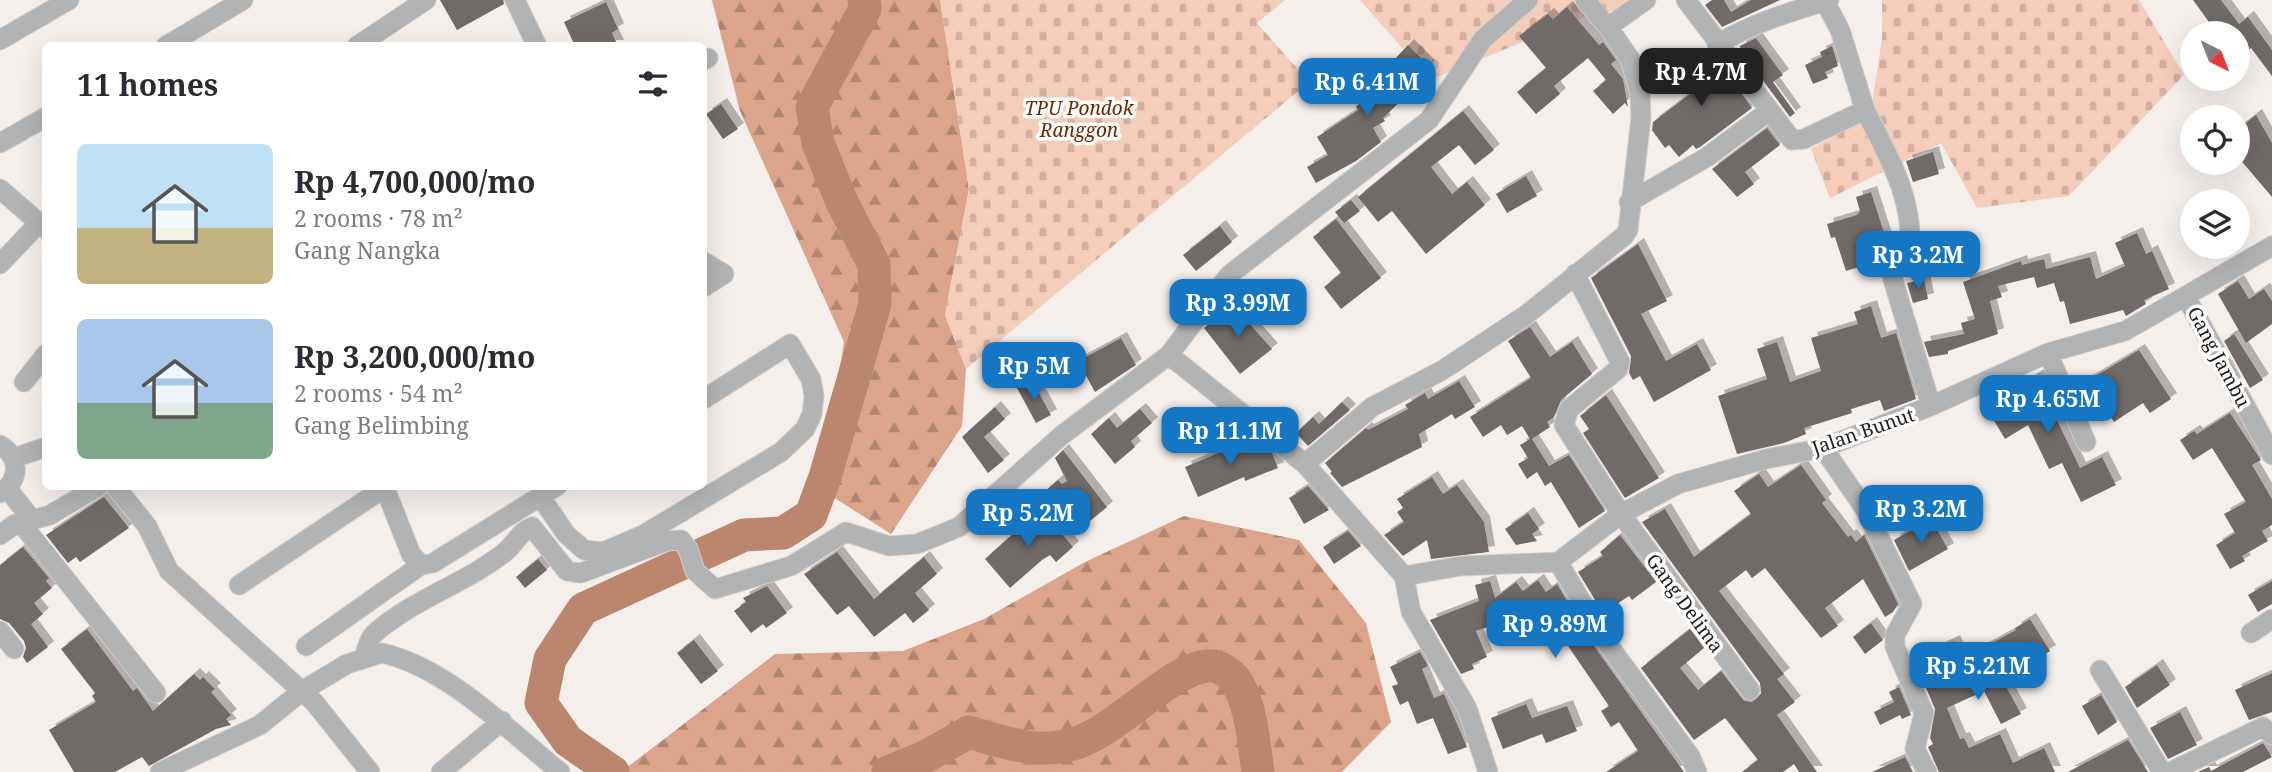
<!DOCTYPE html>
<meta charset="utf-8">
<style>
body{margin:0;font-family:"Noto Serif",serif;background:#f2f2f3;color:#2b2b33;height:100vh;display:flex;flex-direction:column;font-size:26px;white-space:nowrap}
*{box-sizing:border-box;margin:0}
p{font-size:23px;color:#7c7c81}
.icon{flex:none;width:38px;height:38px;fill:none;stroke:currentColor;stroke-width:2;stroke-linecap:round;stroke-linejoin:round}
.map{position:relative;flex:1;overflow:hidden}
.panel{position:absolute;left:42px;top:42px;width:665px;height:448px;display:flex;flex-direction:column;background:#fff;border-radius:10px;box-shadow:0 7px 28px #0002}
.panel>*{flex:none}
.needle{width:46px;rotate:138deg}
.tools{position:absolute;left:2180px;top:21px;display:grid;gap:14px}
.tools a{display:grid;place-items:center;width:70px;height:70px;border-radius:50%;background:#fff;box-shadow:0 7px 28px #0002;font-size:35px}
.price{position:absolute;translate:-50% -60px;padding:0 16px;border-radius:14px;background:#1577c3;color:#fff;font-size:23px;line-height:46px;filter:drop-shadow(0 2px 4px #0008)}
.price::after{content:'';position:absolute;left:50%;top:42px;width:21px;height:16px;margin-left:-10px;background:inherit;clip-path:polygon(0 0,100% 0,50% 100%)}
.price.current{background:#222;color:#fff}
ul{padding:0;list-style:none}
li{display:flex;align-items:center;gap:21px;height:175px;padding:0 35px}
li span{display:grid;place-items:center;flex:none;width:196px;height:140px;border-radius:10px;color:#555}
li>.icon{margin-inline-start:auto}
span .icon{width:84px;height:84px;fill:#fffc;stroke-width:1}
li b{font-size:30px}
h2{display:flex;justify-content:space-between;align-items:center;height:84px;padding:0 35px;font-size:30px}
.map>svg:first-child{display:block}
.forest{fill:url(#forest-firs)}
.cemetery{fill:url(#cemetery-stones)}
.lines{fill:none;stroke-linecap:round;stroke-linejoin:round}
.river{stroke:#bb866d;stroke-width:33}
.building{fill:#706b69;filter:url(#shadow)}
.minor-casing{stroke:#d3cdcb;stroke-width:21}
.minor{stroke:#b1b3b5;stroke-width:19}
.labels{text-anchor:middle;stroke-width:7;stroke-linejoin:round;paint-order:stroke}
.park-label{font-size:19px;font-style:italic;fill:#692800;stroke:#fefdfd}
.street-label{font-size:19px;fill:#1e1c1b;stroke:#fefdfd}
</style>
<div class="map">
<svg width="2272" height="772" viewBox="0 0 2272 772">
<defs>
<pattern id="forest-firs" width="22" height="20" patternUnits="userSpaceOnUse" patternTransform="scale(1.75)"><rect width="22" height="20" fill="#dba48b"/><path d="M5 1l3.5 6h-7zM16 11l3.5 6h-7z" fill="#b18571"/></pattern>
<pattern id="cemetery-stones" width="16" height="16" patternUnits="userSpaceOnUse" patternTransform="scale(1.75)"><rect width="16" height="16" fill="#f5cdbb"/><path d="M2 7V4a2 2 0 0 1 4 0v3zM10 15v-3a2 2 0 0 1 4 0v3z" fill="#d2afa0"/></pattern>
<filter id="shadow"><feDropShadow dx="6" dy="-6" stdDeviation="0" flood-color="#0004"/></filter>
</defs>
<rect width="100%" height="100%" fill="#f5efec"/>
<path class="forest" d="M712 0H940L969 189 945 315 966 369 962 426 891 534 819 488 844 342 740 111Z
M1184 516 1299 540 1366 623 1391 722 1342 772H621L775 654 903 651 984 619 1085 562Z"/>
<path class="cemetery" d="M940 0H1285L1257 23 1309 82 966 369 945 315 969 189Z
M1360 0H1646L1632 13 1599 11 1430 80Z
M1882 0H2139L2184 75 2069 196 1977 208 1941 143 1830 198 1811 149 1870 116 1882 39Z"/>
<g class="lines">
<path class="river" d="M613 772 568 741 541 703 550 659 583 609 744 535 783 533 811 515 825 477 875 304 874 265 841 200 818 143 812 107 865 9 864 0
M888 772 925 757 969 732C1004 742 1036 755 1073 744 1116 732 1170 669 1207 666 1220 664 1235 676 1240 688 1252 713 1254 745 1258 772"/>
</g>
<path class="building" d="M440 0H503L504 4 457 30Z
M1712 0H1724L1731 12 1751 0H1780L1722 27 1705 5Z
M2193 0H2221L2239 24 2248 17 2272 50V76L2251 48 2238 58V33H2217Z
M606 2 618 29 612 33 618 46H575L564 22Z
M1567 7 1599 45 1603 42 1616 60 1611 64 1623 79 1628 107 1625 103 1613 114 1593 91 1606 80 1588 58 1554 86 1560 94 1536 114 1517 92 1546 68 1519 36 1548 14 1553 19Z
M1756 38 1783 75 1773 82 1795 113 1790 117 1742 52 1740 46Z
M1408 45 1429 66 1410 85 1413 89 1383 118 1385 121 1373 128 1381 142 1356 161 1316 183 1307 167 1328 155 1317 137 1358 110 1356 107 1397 69 1391 63Z
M1832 46 1838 66 1825 72 1828 78 1813 84 1805 65 1822 57 1820 52Z
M1707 51 1726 80 1730 78 1752 108 1700 147 1696 149 1693 145 1679 157 1669 145 1665 148 1652 130 1653 122 1690 94 1677 72Z
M721 104 738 129 723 139 706 114Z
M1463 111 1494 150 1475 165 1459 145 1431 167 1452 194 1467 182 1485 205 1426 254 1392 211 1378 222 1358 197Z
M2256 115 2272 143V197L2238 157V129Z
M1767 128 1780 145 1745 172 1754 184 1737 197 1712 169Z
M1933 152 1939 174 1913 182 1906 161Z
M1526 176 1537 196 1507 213 1496 194Z
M1871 192 1887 242 1892 241 1894 249 1887 258 1846 271 1835 237 1831 238 1827 224 1857 215 1860 211 1856 197Z
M1351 200 1360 211 1344 223 1335 212Z
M1336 219 1381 278 1341 309 1324 287 1341 273 1313 237Z
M1220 226 1232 242 1196 271 1183 255Z
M2137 233 2146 254 2152 251 2169 289 2144 300 2146 304 2126 316 2123 310 2070 324 2064 301 2060 302 2054 283 2037 288 2034 277 1998 286 2002 297 1990 301 1998 334 1948 351V354L1929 357 1924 342 1964 334 1961 323 1975 319 1963 282 2021 261 2022 265 2044 259 2046 269 2090 257 2096 279 2125 266 2115 243Z
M1638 244 1667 301 1641 314 1666 361 1697 344 1711 370 1654 402 1640 376 1633 380 1629 373 1631 356 1591 278Z
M1924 279 1928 299 1913 303 1907 283Z
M2238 281 2249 299 2264 289 2272 301V324L2246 343 2218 294Z
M1233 305 1272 349 1240 374 1204 328Z
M1871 306 1881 338 1896 333 1916 399 1884 411 1880 400 1851 409 1852 413 1804 428 1806 434 1784 443 1737 454 1718 396 1767 379 1757 349 1777 342 1790 382 1821 371 1811 338 1858 324 1854 312Z
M1530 327 1550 357 1572 342 1592 374 1561 400 1554 417 1547 422 1550 427 1532 439 1549 466 1569 455 1605 511 1579 528 1551 482 1545 486 1537 472 1527 479 1518 464 1528 458 1520 445 1530 439 1522 426 1507 435 1501 425 1483 437 1470 417 1531 378 1508 341Z
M2234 334 2263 380 2250 388 2224 341Z
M1121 338 1136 365 1095 392 1078 361Z
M2139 350 2171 399 2150 413 2143 403 2114 422 2087 381Z
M2040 374 2054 398 2060 413 2055 416 2080 468 2102 457 2116 485 2081 502 2062 463 2049 469 2028 425 2005 439 1986 407Z
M1032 380 1051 415 1036 423 1017 388Z
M1459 381 1475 407 1455 419 1452 414 1419 434 1422 447 1342 487 1330 473 1332 472 1325 463 1366 428 1368 430 1408 409 1405 405 1425 393 1428 399Z
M1606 395 1659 478 1625 498 1583 433 1589 429 1580 416Z
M1342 402 1350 410 1308 446 1296 433 1313 417 1319 424Z
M995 407 1005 419 984 437 1004 460 988 473 962 437Z
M1140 409 1152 423 1131 441 1135 447 1115 464 1091 434 1109 418 1117 428Z
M2230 413 2261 460 2252 465 2272 499V525L2262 531 2268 541 2242 556 2245 561 2230 569 2216 545 2235 533 2224 514 2246 502 2212 448 2193 460 2180 440 2194 431 2197 434Z
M1246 441 1249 447 1259 443 1272 453 1278 468 1245 481 1244 477 1198 497 1185 467Z
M1063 450 1107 507 1090 521 1068 494 1055 505 1044 492 1058 480 1062 484 1067 481 1055 458Z
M1801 465 1826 500 1822 503 1848 537 1851 535 1856 542 1864 535 1898 604 1893 612 1885 617 1863 579 1825 608 1838 626 1821 638 1765 568 1752 578 1746 570 1719 591 1784 674 1777 679 1795 702 1777 715 1817 772H1799L1794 764 1783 772H1742L1758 760 1725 718 1694 740 1641 668 1690 629 1704 648 1680 668 1698 690 1721 671 1744 701 1752 702 1761 694 1760 683 1642 522 1665 509 1694 557 1751 514 1734 491 1759 474 1768 487Z
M1432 477 1443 494 1457 485 1484 522 1489 552 1431 559 1427 540 1403 556 1384 535 1404 522 1397 512 1403 508 1397 499Z
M1308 486 1329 510 1304 524 1289 498Z
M104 497 129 528 80 562 76 557 68 563 46 535Z
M1041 509 1073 547 1056 562 1050 555 1042 560 1010 588 985 559Z
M1528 513 1539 529 1532 534 1537 541 1516 545 1505 529Z
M1931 519 1948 549 1909 571 1894 540Z
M1348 531 1361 546 1334 564 1323 547Z
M1620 535 1656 582 1632 600 1629 596 1603 613 1578 572 1603 556 1600 552Z
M23 547 49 578 46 581 52 588 34 603 43 614 31 624 48 647 27 663 23 657 26 648 24 641 9 623 0 619V565Z
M837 552 874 599 924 557 937 574 915 593 929 610 913 623 905 613 874 637 849 606 837 615 804 574Z
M538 559 547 570 525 588 516 577Z
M1538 580 1546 592 1557 584 1594 646 1684 772H1606L1638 751 1619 722 1611 727 1601 711 1609 706 1566 643 1569 641 1552 615 1547 619 1543 614 1525 627 1517 617 1476 631 1487 657 1472 664 1474 669 1461 674 1430 620 1479 601 1475 585 1490 581 1495 598 1516 582 1523 591Z
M2272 581V604L2258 612 2248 595Z
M767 586 787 613 766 628 763 624 751 633 734 611 746 602 743 598Z
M2030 619 2050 651 2033 661 2026 649 1995 666 2021 714 2001 724 1984 691 1947 708 1960 739 1964 738 1969 748 2000 734 2013 763 2044 748 2055 772H1939L1928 747 1933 744 1930 738 1935 709 1914 660 1954 641 1963 659 2016 630 2015 628Z
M1871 623 1883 640 1865 654 1853 637Z
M87 629 133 691 137 688 153 711 194 674 200 680 203 677 215 689 211 692 231 715 226 719 231 725 216 729 149 766 142 757 115 772H74L49 730 96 702 92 696 95 693 61 649Z
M694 640 718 671 701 684 677 653Z
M1420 652 1428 666 1422 669 1434 698 1444 694 1467 747 1448 754 1433 718 1417 724 1408 701 1400 705 1392 686 1398 684 1390 667Z
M2157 665 2170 685 2137 708 2125 687Z
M2272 673V712L2249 720 2235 690Z
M1899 687 1911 715 1902 719 1900 715 1880 725 1874 712 1894 702 1889 692Z
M2101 695 2117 722 2098 735 2082 706Z
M1526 704 1532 718 1567 706 1577 731 1546 743 1542 734 1503 749 1491 718Z
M2180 712 2197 745 2168 759 2150 728Z
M2128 740 2148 772H2068Z
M2263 743 2272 757 2243 772H2198L2209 767 2211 771Z
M1905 757 1913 772H1872Z"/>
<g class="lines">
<g class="minor-casing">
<path id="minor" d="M515 0 537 46
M1585 0 1608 27 1646 0
M1686 0 1792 140 1804 139 1865 110C1888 156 1913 196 1910 249L1891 273 1931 406
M1824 0 1840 30 1865 110
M0 40 69 0
M1717 44C1756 22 1787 13 1829 0
M166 46 243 0
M357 46 426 0
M704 60 708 58
M0 143 46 117
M0 189 46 229
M1629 202 1707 157 1769 111
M704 262 724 274 704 287
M0 264 38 224
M1575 274 1620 362 1618 369 1569 409 1564 425 1621 514 1750 690
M2186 297 2272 455
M2048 353 2086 442
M1169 355 1305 464 1404 576 1411 612 1467 708 1488 772
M24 382 46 354
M0 445C21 457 20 481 0 493
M1823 448 1865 509 1912 604 1895 635V647L1924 713 1915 749 1927 772
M14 458 46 447
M1305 464 1372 407 1441 371 1526 315 1624 236 1628 230 1641 118 1640 94 1630 59 1608 27
M115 486 147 526 169 571 314 702 370 772
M384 486 411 554 421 565
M7 488 32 520 50 515 99 486
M540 496 566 534 584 550 603 552 643 535 781 452 805 429 812 414 814 396 811 379 790 344 704 399
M21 523 156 693
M0 535 15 524 31 521
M1558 562 1604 639 1690 756 1697 772
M1404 576 1461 566 1558 562 1621 514 1678 484 1766 459 1823 448 1931 406 2048 353 2125 331 2272 246
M239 585 387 486
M0 631 14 649
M2251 633 2272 619
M306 646 421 565 433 563 557 486
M364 657C367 649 369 638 375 633 413 599 465 584 505 552 515 544 519 532 532 527L567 571 581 573 667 541 681 540 688 549 695 571 715 589 791 566 846 532 889 546 917 544 959 527 1062 435 1169 355 1229 275 1429 120 1483 39 1528 0
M2100 670 2162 772
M160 772 260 725 302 691 347 664 382 653C448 668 509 731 560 772
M441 772 502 721
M2170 772 2263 727 2272 735"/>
</g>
<use href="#minor" class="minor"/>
</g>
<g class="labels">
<g class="park-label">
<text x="1079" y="115">TPU Pondok<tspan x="1079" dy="22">Ranggon</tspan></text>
</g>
<g class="street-label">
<text transform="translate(2219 357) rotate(62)" y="7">Gang Jambu</text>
<text transform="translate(1863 431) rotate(-19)" y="7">Jalan Bunut</text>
<text transform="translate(1685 603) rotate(54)" y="7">Gang Delima</text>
</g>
</g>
</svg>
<div class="tools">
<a><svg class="needle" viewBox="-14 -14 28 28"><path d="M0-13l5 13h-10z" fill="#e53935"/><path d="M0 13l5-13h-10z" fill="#7c7c81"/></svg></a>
<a><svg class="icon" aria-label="locate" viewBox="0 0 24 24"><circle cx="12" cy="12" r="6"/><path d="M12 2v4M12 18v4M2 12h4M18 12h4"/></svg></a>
<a><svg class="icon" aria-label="layers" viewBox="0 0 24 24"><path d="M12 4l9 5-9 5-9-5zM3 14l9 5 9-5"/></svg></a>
</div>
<b class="price current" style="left:1701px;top:108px">Rp 4.7M</b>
<b class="price" style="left:1367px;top:118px">Rp 6.41M</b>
<b class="price" style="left:1918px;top:291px">Rp 3.2M</b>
<b class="price" style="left:1238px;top:339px">Rp 3.99M</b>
<b class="price" style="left:1034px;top:402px">Rp 5M</b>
<b class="price" style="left:2048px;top:435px">Rp 4.65M</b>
<b class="price" style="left:1230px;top:467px">Rp 11.1M</b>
<b class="price" style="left:1921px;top:545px">Rp 3.2M</b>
<b class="price" style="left:1028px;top:549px">Rp 5.2M</b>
<b class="price" style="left:1555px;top:660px">Rp 9.89M</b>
<b class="price" style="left:1978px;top:702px">Rp 5.21M</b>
<section class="panel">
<h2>11 homes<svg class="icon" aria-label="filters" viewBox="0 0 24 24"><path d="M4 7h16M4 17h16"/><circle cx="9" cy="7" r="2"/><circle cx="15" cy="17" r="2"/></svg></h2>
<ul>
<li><span style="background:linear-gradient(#bfe0f5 60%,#c2b280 0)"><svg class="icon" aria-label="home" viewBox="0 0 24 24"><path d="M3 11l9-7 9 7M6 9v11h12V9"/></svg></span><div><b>Rp 4,700,000/mo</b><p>2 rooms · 78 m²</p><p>Gang Nangka</p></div></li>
<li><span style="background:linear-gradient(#a9c7e8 60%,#7fa58c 0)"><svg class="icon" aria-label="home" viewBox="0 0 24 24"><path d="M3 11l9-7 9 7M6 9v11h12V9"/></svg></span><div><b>Rp 3,200,000/mo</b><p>2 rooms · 54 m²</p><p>Gang Belimbing</p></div></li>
</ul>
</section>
</div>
